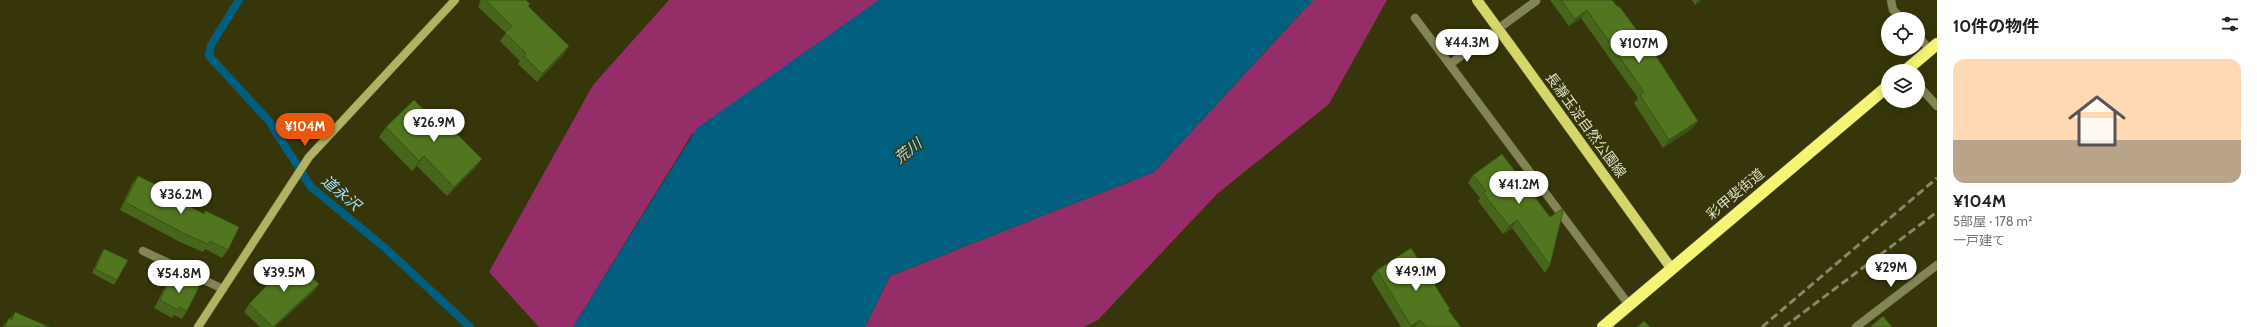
<!DOCTYPE html>
<html lang="ja">
<meta charset="utf-8">
<style>
body{margin:0;font-family:Cabin,"Noto Sans JP",sans-serif;background:#f6f6f6;color:#202124;height:100vh;display:flex;flex-direction:column;font-size:15px;white-space:nowrap}
*{box-sizing:border-box;margin:0}
p{font-size:13px;color:#757577}
.icon{flex:none;width:22px;height:22px;fill:none;stroke:currentColor;stroke-width:2;stroke-linecap:round;stroke-linejoin:round}
.map{position:relative;flex:1;overflow:hidden}
.details{display:flex;flex-direction:column;background:#fff;width:320px}
.details>*{flex:none}
.fabs{position:absolute;left:1881px;top:12px;display:grid;gap:8px}
.fabs a{display:grid;place-items:center;width:44px;height:44px;border-radius:50%;background:#fff;box-shadow:0 2px 10px #0003;font-size:20px}
.price{position:absolute;translate:-50% -34px;padding:0 9px;border-radius:14px;background:#fff;color:#222;font-size:13px;line-height:26px;filter:drop-shadow(0 1px 2px #0008)}
.price::after{content:'';position:absolute;left:50%;top:24px;width:12px;height:9px;margin-left:-6px;background:inherit;clip-path:polygon(0 0,100% 0,50% 100%)}
.price.selected{background:#ea580c;color:#fff}
ul{padding:0;list-style:none}
li{display:grid;align-content:center;gap:8px;height:212px;padding:0 16px}
li+li{border-top:1px solid #e0e0e0}
li span{display:grid;place-items:center;height:124px;border-radius:12px;color:#555}
li>.icon{margin-inline-start:auto}
span .icon{width:72px;height:72px;fill:#fffc;stroke-width:1}
li b{font-size:17px}
h2{display:flex;justify-content:space-between;align-items:center;height:48px;padding:0 16px;font-size:17px}
main{display:flex;flex:1;min-height:0}
.map>svg:first-child{display:block}
.forest{fill:#952d68}
.water{fill:#005f7f}
.lines{fill:none;stroke-linecap:round;stroke-linejoin:round}
.stream{stroke:#005f7f;stroke-width:8}
.lane-casing{stroke:#54542c;stroke-width:9}
.street-casing{stroke:#54542c;stroke-width:9}
.secondary-casing{stroke:#54542c;stroke-width:9}
.primary-casing{stroke:#54542c;stroke-width:11}
.highway-casing{stroke:#54542c;stroke-width:13}
.lane{stroke:#848554;stroke-width:8}
.street{stroke:#848554;stroke-width:8}
.secondary{stroke:#b1b263;stroke-width:8}
.primary{stroke:#d4d66c;stroke-width:10}
.highway{stroke:#f4f574;stroke-width:12}
.rail{stroke:#878866;stroke-width:3;stroke-dasharray:8 4;stroke-linecap:butt}
.primary-bridge-casing{stroke:#54542c;stroke-width:11;stroke-linecap:butt}
.primary-bridge{stroke:#d4d66c;stroke-width:10}
.wall{fill:#47651b}
.shaded-wall{fill:#395316}
.building{fill:#52761f;stroke:#395316}
.labels{text-anchor:middle;stroke-width:3;stroke-linejoin:round;paint-order:stroke}
.street-label{font-size:14px;fill:#dddec7;stroke:#36360a}
.water-label{font-size:15px;font-style:italic;fill:#a4dffc;stroke:#36360a}
</style>
<main>
<div class="map">
<svg width="1937" height="327" viewBox="0 0 1937 327">
<rect width="100%" height="100%" fill="#36360a"/>
<path class="forest" d="M669 0H879L692 134 573 327H539L489 272 593 85Z
M1313 0H1387L1329 104 1217 194 1098 320 1084 327H865L890 276 1154 172Z"/>
<path class="water" d="M879 0H1313L1154 172 890 276 865 327H573L697 128Z"/>
<g class="lines">
<path class="stream" d="M239 0 211 45 209 56 269 121 311 187 384 247 470 327"/>
<g class="lane-casing">
<path id="lane" d="M1918 85 1937 106
M143 251 223 289"/>
</g>
<g class="street-casing">
<path id="street" d="M1891 0 1893 10 1902 19
M1415 18 1629 305
M1918 36 1930 50
M1450 64 1536 1
M1856 327 1937 265"/>
</g>
<g class="secondary-casing">
<path id="secondary" d="M198 327 309 157 455 0"/>
</g>
<g class="primary-casing">
<path id="primary" d="M1510 45 1671 268"/>
</g>
<g class="highway-casing">
<path id="highway" d="M1905 71 1937 44
M1603 327 1888 86"/>
</g>
<use href="#lane" class="lane"/>
<use href="#street" class="street"/>
<use href="#secondary" class="secondary"/>
<use href="#primary" class="primary"/>
<use href="#highway" class="highway"/>
<path class="rail" d="M1762 327 1937 178
M1784 327 1937 212"/>
<g class="primary-bridge-casing">
<path id="primary-bridge" d="M1477 0 1510 45"/>
</g>
<use href="#primary-bridge" class="primary-bridge"/>
</g>
<path class="wall" d="M481 0H526L530 4 528 7 564 54 537 82 518 64 520 61 500 41 506 33 478 7 480 4 479 3Z
M1550 0H1612L1692 129 1663 148 1634 103 1638 98 1581 18 1569 26Z
M1692 0H1702L1695 5Z
M386 127 445 131 482 159 475 168 447 196 417 166 412 171 379 137Z
M1502 154 1550 265 1545 273 1512 228 1503 234 1478 201 1480 198 1468 183 1473 175Z
M138 176 163 193 203 214 206 211 228 250 222 258 205 249 203 252 180 242 120 210 132 184Z
M104 249 117 280 114 285 92 273 101 253Z
M1377 270 1450 309 1449 311 1461 327H1401L1371 278Z
M175 275 187 311 182 319 174 315 172 318 154 308 164 289 169 281H170Z
M319 284 313 292 275 327H260L244 312 249 304Z
M15 312 49 327H3L9 318 10 319Z"/>
<path class="shaded-wall" d="M1698 0H1702L1695 5Z
M1587 10 1581 18 1569 26 1575 19Z
M569 46 564 54 537 82 542 74Z
M1698 121 1692 129 1663 148 1669 140Z
M424 156 417 166 412 171 419 161Z
M482 159 475 168 447 196 454 187Z
M1517 220 1512 228 1503 234 1509 226Z
M319 284 313 292 275 327H273Z
M1420 320 1415 327H1410L1411 326Z"/>
<path class="building" d="M485 0H526L530 4 528 6 569 46 542 74 524 56 526 53 505 33 512 26Z
M1561 0H1612L1618 7 1619 6 1656 56 1698 121 1669 140 1640 95 1644 92 1587 10 1575 19Z
M414 100 445 131 449 126 482 159 454 187 424 156 419 161 386 127Z
M1502 154 1550 217 1562 209 1563 211 1550 265 1517 220 1509 226 1483 193 1486 191 1473 175Z
M138 176 165 189 163 193 204 214 206 211 239 227 228 250 210 241 208 244 185 234 125 202Z
M1411 248 1450 309 1448 310 1461 327H1426L1420 320 1411 326 1377 270Z
M104 249 128 260 117 280 95 269Z
M292 259 319 284 273 327 249 304Z
M175 275 199 287 187 311 179 307 178 310 160 300 169 281 171 282Z
M15 312 49 327H5L9 318 12 320Z
M1883 316 1892 327H1870Z
M1644 321 1650 327H1637Z"/>
<g class="labels">
<g class="street-label">
<text transform="translate(1586 125) rotate(54)" y="5">長瀞玉淀自然公園線</text>
<text transform="translate(1735 194) rotate(-40)" y="5">彩甲斐街道</text>
</g>
<g class="water-label">
<text transform="translate(908 151) rotate(-38)" y="5">荒川</text>
<text transform="translate(341 193) rotate(40)" y="5">道永沢</text>
</g>
</g>
</svg>
<div class="fabs">
<a><svg class="icon" aria-label="locate" viewBox="0 0 24 24"><circle cx="12" cy="12" r="6"/><path d="M12 2v4M12 18v4M2 12h4M18 12h4"/></svg></a>
<a><svg class="icon" aria-label="layers" viewBox="0 0 24 24"><path d="M12 4l9 5-9 5-9-5zM3 14l9 5 9-5"/></svg></a>
</div>
<b class="price" style="left:1467px;top:63px">¥44.3M</b>
<b class="price" style="left:1639px;top:64px">¥107M</b>
<b class="price" style="left:434px;top:143px">¥26.9M</b>
<b class="price selected" style="left:305px;top:147px">¥104M</b>
<b class="price" style="left:1519px;top:205px">¥41.2M</b>
<b class="price" style="left:181px;top:215px">¥36.2M</b>
<b class="price" style="left:1891px;top:288px">¥29M</b>
<b class="price" style="left:1416px;top:292px">¥49.1M</b>
<b class="price" style="left:284px;top:293px">¥39.5M</b>
<b class="price" style="left:179px;top:294px">¥54.8M</b>
</div>
<section class="details">
<h2>10件の物件<svg class="icon" aria-label="filters" viewBox="0 0 24 24"><path d="M4 7h16M4 17h16"/><circle cx="9" cy="7" r="2"/><circle cx="15" cy="17" r="2"/></svg></h2>
<ul>
<li><span style="background:linear-gradient(#ffd9b3 65%,#b9a48a 0)"><svg class="icon" aria-label="home" viewBox="0 0 24 24"><path d="M3 11l9-7 9 7M6 9v11h12V9"/></svg></span><div><b>¥104M</b><p>5部屋 · 178 m²</p><p>一戸建て</p></div></li>
</ul>
</section>
</main>
